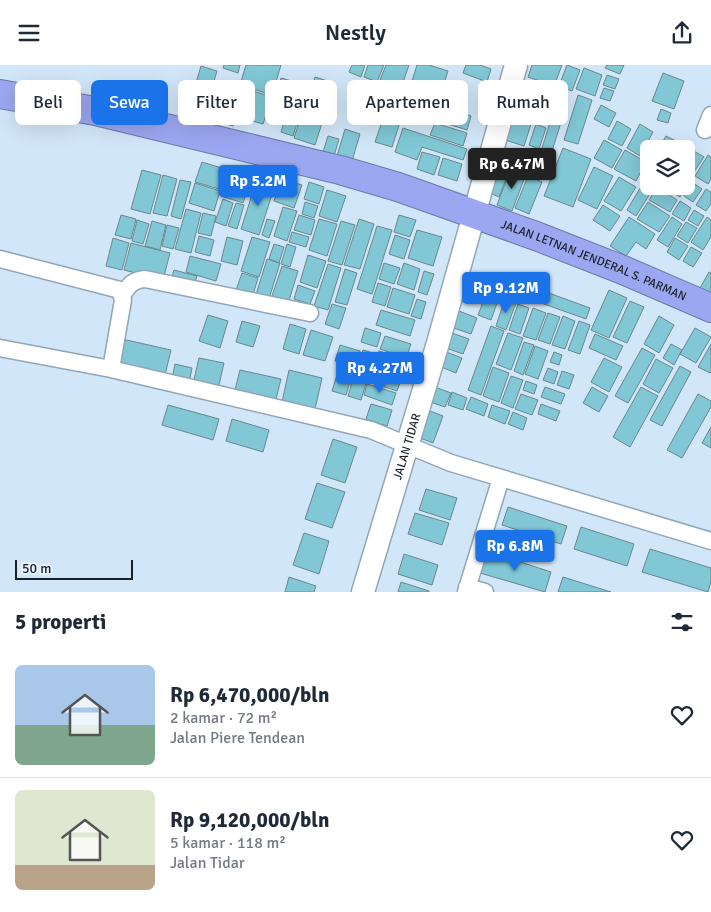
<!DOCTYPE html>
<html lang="id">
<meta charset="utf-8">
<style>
body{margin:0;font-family:Signika,sans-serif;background:#f6f6f7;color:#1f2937;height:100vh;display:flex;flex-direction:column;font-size:19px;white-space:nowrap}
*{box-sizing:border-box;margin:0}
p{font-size:16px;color:#747a83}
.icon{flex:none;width:28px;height:28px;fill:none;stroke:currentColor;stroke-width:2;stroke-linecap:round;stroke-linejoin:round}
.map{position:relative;height:527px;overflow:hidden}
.sheet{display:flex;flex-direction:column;background:#fff;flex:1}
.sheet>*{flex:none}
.banner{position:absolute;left:15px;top:15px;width:681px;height:45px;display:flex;gap:10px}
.tools{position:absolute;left:640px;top:75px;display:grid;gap:10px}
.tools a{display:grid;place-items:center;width:55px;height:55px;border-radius:8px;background:#fff;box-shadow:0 5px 20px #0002;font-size:25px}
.scale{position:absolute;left:15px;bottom:12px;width:118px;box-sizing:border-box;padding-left:5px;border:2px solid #192127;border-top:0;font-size:14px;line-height:18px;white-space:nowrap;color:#192127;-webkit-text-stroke:4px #e6f2fd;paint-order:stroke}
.price{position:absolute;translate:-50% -42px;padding:0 11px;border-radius:5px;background:#1a73e8;color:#fff;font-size:16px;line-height:32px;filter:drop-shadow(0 1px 2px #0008)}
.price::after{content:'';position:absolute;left:50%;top:30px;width:15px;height:11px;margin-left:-8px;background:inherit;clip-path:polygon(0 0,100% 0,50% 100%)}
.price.current{background:#222;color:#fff}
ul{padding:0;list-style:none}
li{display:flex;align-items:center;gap:15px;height:125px;padding:0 15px}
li+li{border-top:1px solid #e0e1e3}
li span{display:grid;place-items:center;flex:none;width:140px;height:100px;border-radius:8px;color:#555}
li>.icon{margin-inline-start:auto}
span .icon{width:60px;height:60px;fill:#fffc;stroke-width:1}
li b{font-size:21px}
h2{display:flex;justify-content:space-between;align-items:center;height:60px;padding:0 15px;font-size:21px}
.pill{padding:0 18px;border-radius:8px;background:#fff;box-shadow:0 5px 20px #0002;font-size:18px;line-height:45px}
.pill.current{background:#1a73e8;color:#fff}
header{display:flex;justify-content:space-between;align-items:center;height:65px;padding:0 15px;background:#fff;font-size:22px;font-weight:600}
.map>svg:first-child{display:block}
.building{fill:#81c7d5;stroke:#6b878d}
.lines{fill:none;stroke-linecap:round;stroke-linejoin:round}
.street-casing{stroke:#92a6b6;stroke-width:19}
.secondary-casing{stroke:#92a6b6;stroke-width:25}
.highway-casing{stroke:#6e78aa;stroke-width:30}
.street{stroke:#fff;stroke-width:16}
.secondary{stroke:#fff;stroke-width:22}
.highway{stroke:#9ba7f0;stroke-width:28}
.labels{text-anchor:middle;stroke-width:4;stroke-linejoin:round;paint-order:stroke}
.street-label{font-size:12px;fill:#192127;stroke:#e6f2fd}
</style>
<header><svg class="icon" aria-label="menu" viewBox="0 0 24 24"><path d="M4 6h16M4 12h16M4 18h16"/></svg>Nestly<svg class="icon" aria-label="share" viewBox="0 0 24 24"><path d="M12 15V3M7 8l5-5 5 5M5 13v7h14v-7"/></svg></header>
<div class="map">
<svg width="711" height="527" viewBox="0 0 711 527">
<rect width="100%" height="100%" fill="#d1e6f8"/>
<path class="building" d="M224 0H240L238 8 223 3Z
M246 0H281L272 30 240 20Z
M352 0H365L361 12 349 7Z
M368 0H384L377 17 364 12Z
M386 0H409L401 23 380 15Z
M417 0H429L448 6 442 25 412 16Z
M466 0H480L491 4 487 17 463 8Z
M532 0H562L554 21 528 12Z
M567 0 580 5 572 26 559 21Z
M607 0H624L620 9 605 3Z
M201 1 217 6 206 43 190 38Z
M584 3 602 10 595 31 576 24Z
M663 8 684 16 674 44 652 36Z
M607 10 619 14 615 24 603 20Z
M315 12 334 18 323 54 304 48Z
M281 13 295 17 283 57 269 53Z
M216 20 230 24 220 56 207 52Z
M234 21 245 24 233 61 223 58Z
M604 23 614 26 610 36 600 33Z
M250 25 272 32 263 59 242 53Z
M292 30 305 33 293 71 281 67Z
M578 30 592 35 578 79 564 75Z
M522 33 539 38 533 56 516 51Z
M388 39 404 45 392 82 375 77Z
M541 39 551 42 546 59 536 56Z
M601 40 616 48 609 62 594 54Z
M442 41 471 51 467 65 438 56Z
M661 44 671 48 668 58 657 55Z
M553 48 563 51 552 86 542 83Z
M301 51 322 58 315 80 294 73Z
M512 53 531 59 524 81 505 75Z
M617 56 631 64 622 81 608 74Z
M435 58 467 68 463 81 430 70Z
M536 59 546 63 539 84 529 80Z
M640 59 653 67 640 91 627 83Z
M403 63 467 84 463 95 422 82 417 95 395 87Z
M345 64 360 69 352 96 337 91Z
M328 71 339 74 334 91 323 87Z
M666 71 680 78 677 84H658Z
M604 75 622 85 612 103 594 93Z
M687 82 704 92 694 107 686 102Z
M563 83 591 94 573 142 544 131Z
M521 85 533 90 527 106 514 101Z
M625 85 646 97 636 116 614 104Z
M422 87 440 92 434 110 417 104Z
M500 88 514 94 499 132 485 126Z
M539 90 549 95 543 109 533 105Z
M708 90 711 92V114L708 119 695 111Z
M443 93 462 99 457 116 438 110Z
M202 97 225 104 219 124 195 117Z
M233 101 253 107 248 120 229 114Z
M594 102 613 111 597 144 578 135Z
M511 103 526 109 512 146 497 140Z
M142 105 161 110 150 149 131 144Z
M686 109 692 113 680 132 663 121H686Z
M163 110 177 114 167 151 153 148Z
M528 111 542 117 529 149 515 143Z
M619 112 636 122 621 146 604 136Z
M257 114 275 120 259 170 241 164Z
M282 114 302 120 294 143 274 136Z
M180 115 191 117 181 154 171 151Z
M226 115 248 122 243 138 221 131Z
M645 115 649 118V121H655L636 151 627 145Z
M309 117 324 122 319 139 304 134Z
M692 117 702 124 693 137 684 131Z
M195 118 220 126 214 146 189 138Z
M657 122 677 135 670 147 649 135Z
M706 124 711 127V139L706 146 696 140Z
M327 125 346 131 337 157 319 151Z
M223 134 233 138 226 161 215 157Z
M680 136 691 143 684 156 672 149Z
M305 137 318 141 314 153 302 149Z
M648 137 670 151 659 167 637 154Z
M236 138 244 140 237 164 228 161Z
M603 140 620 151 610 166 593 155Z
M283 142 297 146 287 176 274 171Z
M186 144 201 148 191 188 175 184Z
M694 145 704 151 698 161 688 155Z
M203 148 216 151 211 171 198 168Z
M121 150 136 154 131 174 115 170Z
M299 150 315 155 311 170 294 165Z
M399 150 416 155 410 172 394 167Z
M629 152 655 169 646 184 636 177 626 191 610 181Z
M672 152 682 159 668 182 657 175Z
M707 152 711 155V172L703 185 691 177Z
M267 154 275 156 269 173 262 170Z
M319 154 337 159 327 191 309 185Z
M359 154 374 159 360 204 344 200Z
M137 155 149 159 143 179 132 176Z
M152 156 166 160 160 185 145 181Z
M341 156 355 160 342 200 328 196Z
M686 157 697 163 688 178 677 171Z
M167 160 179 163 173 184 162 181Z
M377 161 392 165 372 229 357 224Z
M417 165 442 172 433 201 408 193Z
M292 167 309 172 306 182 289 177Z
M395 170 410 175 404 194 389 189Z
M199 171 214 175 210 191 195 187Z
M227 172 243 176 237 200 221 196Z
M252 172 270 177 259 212 241 206Z
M113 173 129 178 122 205 106 201Z
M675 173 688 181 679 195 667 187Z
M131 178 170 188 163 215 124 205Z
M274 179 284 182 279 198 269 194Z
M287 179 296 182 290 202 281 199Z
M691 182 702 188 693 202 683 196Z
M308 190 326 196 317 223 300 217Z
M190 191 221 199 216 216 186 207Z
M267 194 280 198 268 237 255 233Z
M384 198 400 203 394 219 379 214Z
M404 198 420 204 414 225 397 219Z
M328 199 341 203 328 245 314 241Z
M282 201 298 206 287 242 270 237Z
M345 204 357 208 347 240 335 237Z
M174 205 197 211 193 224 170 218Z
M424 206 434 209 427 230 418 227Z
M709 207 711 208V230L700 223Z
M242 208 258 213 253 230 236 225Z
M494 208 590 243 586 254 502 224 491 255 478 250Z
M378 218 391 222 385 241 372 237Z
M298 220 315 226 310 239 294 234Z
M393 223 415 230 409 249 387 242Z
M609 225 627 233 609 273 591 265Z
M417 234 426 237 421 254 411 251Z
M505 234 516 238 506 265 496 261Z
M630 236 644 242 627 278 613 272Z
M332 239 346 243 339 264 325 259Z
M518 239 529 243 520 269 509 265Z
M533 243 546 248 536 275 523 271Z
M454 244 477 253 471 269 448 261Z
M381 245 415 255 410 271 376 260Z
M548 248 560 252 550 279 538 275Z
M208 250 228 256 220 283 199 276Z
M563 251 575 256 565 284 552 280Z
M659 251 674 260 659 288 644 279Z
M242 256 260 261 253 282 236 277Z
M579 256 590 260 580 289 568 285Z
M290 259 306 264 299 289 283 284Z
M491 261 504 266 481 330 468 325Z
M365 263 381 268 377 282 361 277Z
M695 263 711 272 696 298 680 289Z
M311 265 333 272 325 296 303 290Z
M449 267 469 274 463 289 443 282Z
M508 268 523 273 511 305 496 299Z
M595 269 623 281 616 295 589 283Z
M385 271 411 279 406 293 380 284Z
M122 274 171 285 165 310 116 299Z
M524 277 534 280 523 310 514 306Z
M671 279 682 285 674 300 663 293Z
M711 279V307L710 308 698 302Z
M340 280 360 286 356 302 335 296Z
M535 281 548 286 538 314 525 309Z
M642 283 655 290 628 338 615 331Z
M363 285 373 288 366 309 356 306Z
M379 286 407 295 401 312 373 303Z
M446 287 462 293 456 308 441 302Z
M554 287 562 290 559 300 550 297Z
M199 293 224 298 218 324 193 319Z
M604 293 622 302 609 327 591 317Z
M656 294 673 303 659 328 643 319Z
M175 299 192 303 189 318 172 314Z
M340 300 354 304 346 330 332 326Z
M680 301 691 307 662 361 650 355Z
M493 302 509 308 499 337 483 331Z
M548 303 558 307 554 319 543 315Z
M240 305 281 314 276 334 235 325Z
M289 305 322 313 315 344 282 337Z
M373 306 401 315 397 326 370 317Z
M562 306 574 310 569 324 557 320Z
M354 311 367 315 361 335 348 331Z
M511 311 523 315 513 343 501 338Z
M526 316 537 320 534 329 523 325Z
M367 319 396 328 392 340 364 330Z
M435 322 451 328 445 342 430 337Z
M545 322 565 329 561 339 541 332Z
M592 322 608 331 599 347 583 338Z
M641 322 658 331 630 382 613 372Z
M452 327 467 333 463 345 448 340Z
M521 329 538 335 532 350 515 344Z
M698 329 711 336V342L682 393 667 385Z
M471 332 488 339 484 351 466 344Z
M371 339 392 345 387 361 366 354Z
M541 339 560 346 556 356 538 349Z
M168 340 219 354 213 375 162 360Z
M492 340 510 346 505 359 488 352Z
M430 346 443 351 433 378 420 373Z
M513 347 527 353 523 365 508 359Z
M232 354 269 365 263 387 226 376Z
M711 362V383L702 378Z
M333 374 357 382 345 418 321 410Z
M317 418 345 427 332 463 305 454Z
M426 424 457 433 450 455 419 445Z
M508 442 567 461 561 479 502 460Z
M415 448 449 458 442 480 408 469Z
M581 462 634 479 627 501 574 484Z
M304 468 329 476 319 509 293 500Z
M650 484 711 503V516L708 527 642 507Z
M487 486 551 507 545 527 480 508Z
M404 489 438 500 432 520 398 509Z
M289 512 316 521 314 527H285Z
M563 512 611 527H558Z
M401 517 429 526V527H398Z"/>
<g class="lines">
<g class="street-casing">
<path id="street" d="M705 65 711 50
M0 194 120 225 123 235 111 304
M123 229C129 220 133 215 145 214L310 248
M0 283 111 304 371 365 451 398 711 476
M467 522 485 527
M466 527 501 413"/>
</g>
<g class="secondary-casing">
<g id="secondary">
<path id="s1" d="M363 527 438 278 516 0"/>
</g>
</g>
<g class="highway-casing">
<g id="highway">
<path id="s2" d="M0 29 95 46 340 105 398 122 536 171 623 205 711 243"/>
</g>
</g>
<use href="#street" class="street"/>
<use href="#secondary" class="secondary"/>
<use href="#highway" class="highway"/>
</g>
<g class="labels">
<g class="street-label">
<text dy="4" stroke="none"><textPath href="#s2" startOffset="618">JALAN LETNAN JENDERAL S. PARMAN</textPath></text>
<text dy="4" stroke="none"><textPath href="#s1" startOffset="152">JALAN TIDAR</textPath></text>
</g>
</g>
</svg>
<div class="tools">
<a><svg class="icon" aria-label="layers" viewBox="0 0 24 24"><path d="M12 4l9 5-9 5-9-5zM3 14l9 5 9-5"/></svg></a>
</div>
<div class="scale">50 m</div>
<b class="price current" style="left:512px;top:125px">Rp 6.47M</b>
<b class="price" style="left:258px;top:142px">Rp 5.2M</b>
<b class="price" style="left:506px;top:249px">Rp 9.12M</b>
<b class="price" style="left:380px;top:329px">Rp 4.27M</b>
<b class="price" style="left:515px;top:507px">Rp 6.8M</b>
<div class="banner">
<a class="pill">Beli</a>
<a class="pill current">Sewa</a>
<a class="pill">Filter</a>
<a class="pill">Baru</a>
<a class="pill">Apartemen</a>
<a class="pill">Rumah</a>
</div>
</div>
<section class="sheet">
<h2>5 properti<svg class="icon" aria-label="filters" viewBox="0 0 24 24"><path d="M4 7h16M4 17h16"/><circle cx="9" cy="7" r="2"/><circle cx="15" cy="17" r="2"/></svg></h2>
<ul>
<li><span style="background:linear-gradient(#a9c7e8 60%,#7fa58c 0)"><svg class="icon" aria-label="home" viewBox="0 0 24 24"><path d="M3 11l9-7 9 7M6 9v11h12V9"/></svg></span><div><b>Rp 6,470,000/bln</b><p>2 kamar · 72 m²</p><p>Jalan Piere Tendean</p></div><svg class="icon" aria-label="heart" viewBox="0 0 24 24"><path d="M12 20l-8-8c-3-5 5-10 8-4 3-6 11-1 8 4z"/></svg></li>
<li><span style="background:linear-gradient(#dfe7d0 75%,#b9a48a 0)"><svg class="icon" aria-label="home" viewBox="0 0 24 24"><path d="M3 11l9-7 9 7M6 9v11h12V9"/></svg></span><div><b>Rp 9,120,000/bln</b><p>5 kamar · 118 m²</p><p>Jalan Tidar</p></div><svg class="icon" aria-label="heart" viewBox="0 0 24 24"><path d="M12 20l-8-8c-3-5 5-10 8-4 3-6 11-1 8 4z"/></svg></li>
</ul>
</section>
